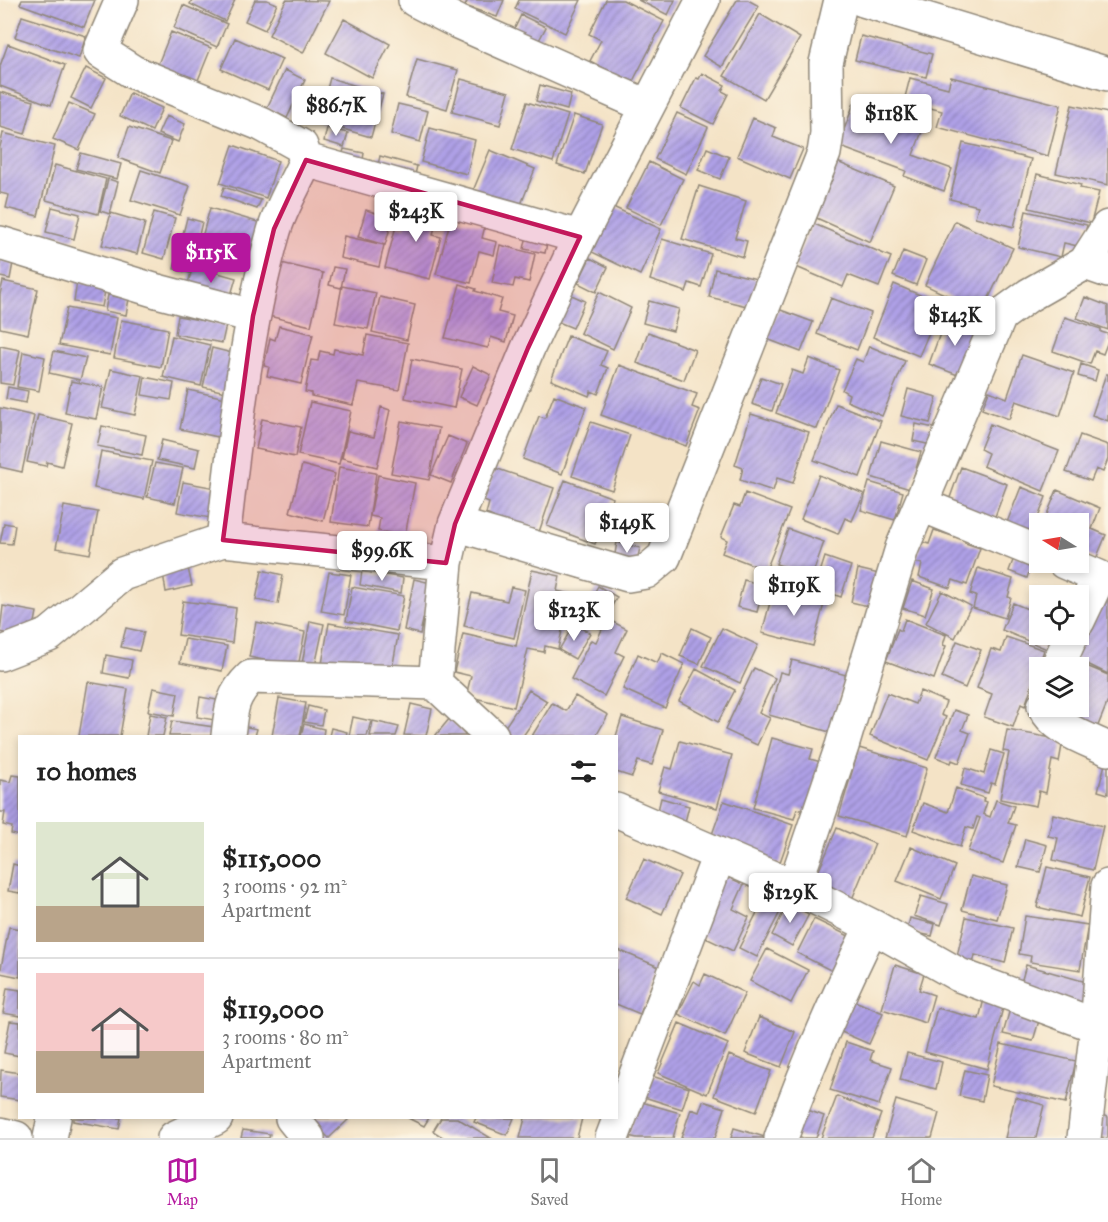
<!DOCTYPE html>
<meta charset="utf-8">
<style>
body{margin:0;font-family:"IM FELL Great Primer",serif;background:#f6f6f6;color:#222;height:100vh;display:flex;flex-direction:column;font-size:22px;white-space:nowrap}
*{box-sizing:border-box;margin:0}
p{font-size:20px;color:#767676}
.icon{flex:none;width:33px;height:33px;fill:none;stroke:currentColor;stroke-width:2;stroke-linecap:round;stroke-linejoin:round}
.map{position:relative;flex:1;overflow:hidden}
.details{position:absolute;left:18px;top:735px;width:600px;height:384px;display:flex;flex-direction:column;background:#fff;border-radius:0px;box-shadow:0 3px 9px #0003}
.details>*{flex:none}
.needle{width:39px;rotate:281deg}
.controls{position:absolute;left:1029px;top:513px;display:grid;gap:12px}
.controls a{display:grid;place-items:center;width:60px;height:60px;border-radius:0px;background:#fff;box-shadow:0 3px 9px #0003;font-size:30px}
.price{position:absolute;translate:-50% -51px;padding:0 14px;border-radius:6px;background:#fff;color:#222;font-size:20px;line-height:39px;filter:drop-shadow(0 2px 3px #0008)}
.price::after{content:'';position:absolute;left:50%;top:36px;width:18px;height:14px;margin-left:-9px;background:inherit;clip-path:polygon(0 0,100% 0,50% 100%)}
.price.current{background:#b5179e;color:#fff}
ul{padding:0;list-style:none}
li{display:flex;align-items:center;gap:18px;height:150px;padding:0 18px}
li+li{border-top:2px solid #e0e0e0}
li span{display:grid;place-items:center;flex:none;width:168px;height:120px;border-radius:0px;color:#555}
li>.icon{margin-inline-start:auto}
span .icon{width:72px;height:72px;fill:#fffc;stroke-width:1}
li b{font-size:26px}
h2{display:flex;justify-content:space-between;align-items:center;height:72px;padding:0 18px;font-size:26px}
.tabs{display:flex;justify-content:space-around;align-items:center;height:84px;border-top:2px solid #e0e0e0;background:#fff;font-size:16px;color:#767676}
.tabs a{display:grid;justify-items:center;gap:3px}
.tabs .current{color:#b5179e}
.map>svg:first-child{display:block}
.building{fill:url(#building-hatch)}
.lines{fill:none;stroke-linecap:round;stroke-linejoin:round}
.minor-casing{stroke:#908778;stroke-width:36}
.minor{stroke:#fff;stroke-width:33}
.marked{fill:#c2185b;fill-opacity:0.2;stroke:#c2185b;stroke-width:4.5;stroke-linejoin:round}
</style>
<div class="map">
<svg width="1108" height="1138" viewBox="0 0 1108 1138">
<defs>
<pattern id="building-hatch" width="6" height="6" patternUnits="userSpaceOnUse" patternTransform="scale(1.5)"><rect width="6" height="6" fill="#afa0e7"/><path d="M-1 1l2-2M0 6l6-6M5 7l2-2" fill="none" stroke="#8f83bb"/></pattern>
</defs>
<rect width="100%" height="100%" fill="#fcf5e5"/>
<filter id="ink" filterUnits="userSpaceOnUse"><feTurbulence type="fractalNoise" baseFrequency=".0167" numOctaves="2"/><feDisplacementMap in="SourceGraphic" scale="12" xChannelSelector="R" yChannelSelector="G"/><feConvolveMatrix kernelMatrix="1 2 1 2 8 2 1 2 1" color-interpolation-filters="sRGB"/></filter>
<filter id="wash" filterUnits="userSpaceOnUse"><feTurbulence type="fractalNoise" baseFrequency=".008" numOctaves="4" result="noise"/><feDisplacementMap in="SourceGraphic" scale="24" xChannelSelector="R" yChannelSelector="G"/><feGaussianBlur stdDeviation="1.35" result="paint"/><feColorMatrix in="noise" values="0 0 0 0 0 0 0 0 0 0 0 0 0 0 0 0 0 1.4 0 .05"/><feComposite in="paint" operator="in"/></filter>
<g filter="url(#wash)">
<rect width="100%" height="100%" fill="#f4e3c6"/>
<g id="blocks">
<path class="building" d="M22 0H95L84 27 20 4Z
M192 0H235L225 21 190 4Z
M255 0H267L277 4 265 30 245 21Z
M286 0 329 1 303 53 269 35Z
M468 0H504L497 17 465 6Z
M519 0H581L565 33 515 9Z
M606 0H623L664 21 632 83 590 61 601 40 589 34Z
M638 0H675L668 15Z
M737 0H748L759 6 722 67 703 56Z
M183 5 227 24 217 47 174 28Z
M760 14 800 38 764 99 724 76Z
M521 15 546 27 537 44 513 32Z
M22 16 86 36 79 58 15 37Z
M344 19 390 44 372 78 326 53Z
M171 32 211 48 196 85 156 69Z
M861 36 932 54 926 77 855 60Z
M235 38 282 59 268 90 221 69Z
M8 44 65 65 51 105 0 86V66Z
M417 59 458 70 447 109 406 97Z
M86 68 106 78 91 108 71 98Z
M285 70 305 80 287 118 267 108Z
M702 73 725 85 722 91 728 94 713 124 681 108 696 78 699 79Z
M951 77 1061 105 1048 156 937 127 942 111 904 101 910 78 948 88Z
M330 78 383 94 371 137 318 122Z
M461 79 509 92 500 125 452 112Z
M540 85 571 94 567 110 536 101Z
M0 92 34 101 25 134 0 127Z
M130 93 162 108 152 131 120 116Z
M527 102 568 115 553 162 512 149Z
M69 103 95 114 79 150 53 139Z
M854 103 923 129 913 155 952 169 944 191 904 176 906 171 838 146Z
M398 104 428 111 420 142 391 134Z
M1072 105 1108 113V185L1056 173Z
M677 113 708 127 686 174 655 159Z
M574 115 602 124 585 174 557 165Z
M166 116 185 124 178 142 158 134Z
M753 118 776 128 773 137 803 149 790 179 737 156Z
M129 127 171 141 160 173 118 158Z
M327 128 348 133 344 147 324 141Z
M430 128 475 140 467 174 421 162Z
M3 133 55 146 38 216 6 208 9 195 0 193V147Z
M963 143 1031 159 1014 227 975 217 978 206 950 199Z
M233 145 278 161 266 198 220 183Z
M707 148 729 157 720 179 698 170Z
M344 149 364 153 362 166 341 161Z
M490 150 535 169 516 217 470 198Z
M81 153 121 164 117 179 76 169Z
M380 156 417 166 413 183 376 174Z
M835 161 894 186 870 242 812 216Z
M649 162 683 179 661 225 626 208Z
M55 165 106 179 98 214 46 200Z
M141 170 190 186 180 215 131 200Z
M1037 174 1081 185 1080 188 1099 192 1091 223 1029 208Z
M108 179 118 182 110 214 100 211Z
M699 186 746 201 735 238 747 241 743 257 682 239Z
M224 187 261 200 257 209 221 196Z
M412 202 439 209 433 235 441 237 430 279 385 268 396 226 405 228Z
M52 207 80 214 74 239 46 232Z
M613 207 661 229 640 275 592 252Z
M210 208 264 224 255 256 201 241Z
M366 210 393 218 385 245 358 237Z
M1026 211 1087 225 1082 247 1064 243 1061 257 1018 247Z
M154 212 175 218 164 259 143 253Z
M111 213 145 223 137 254 102 245Z
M187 218 202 222 190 273 174 269Z
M451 218 485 226 482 238 497 242 494 255 479 251 471 283 436 274Z
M955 221 1013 248 982 312 925 285Z
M812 223 891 257 879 287 848 275 843 287 794 266Z
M527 235 548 238 545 253 524 249Z
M344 236 384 245 379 267 340 258Z
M662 239 711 254 701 287 689 283 686 292 650 280Z
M500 245 535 254 529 282 515 279 513 287 492 283Z
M903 251 926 260 916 285 893 276Z
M590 258 608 267 596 292 578 283Z
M0 260 13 263 10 279 0 277Z
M273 261 323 273 311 326 260 314Z
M193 266 236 278 229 302 186 290Z
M333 267 345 269 341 288 329 285Z
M715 269 757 279 751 307 709 297Z
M3 281 38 289 28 334 0 328V294Z
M77 281 106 286 102 307 74 302Z
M460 284 476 289 475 291 502 299 498 312 513 316 506 342 491 337 488 348 445 338Z
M894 284 941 304 919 356 873 337Z
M342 286 376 293 368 329 335 323Z
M599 292 631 308 613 349 580 333Z
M567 293 585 301 573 328 556 321Z
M108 295 129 299 126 315 105 311Z
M380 297 415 305 407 340 372 332Z
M1085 297 1108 306V330L1077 318Z
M831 298 871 313 857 350 817 334Z
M649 301 679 309 673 331 643 323Z
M67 308 117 318 110 355 59 345Z
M778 309 813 322 801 352 767 339Z
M178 316 226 325 222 343 175 334Z
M946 317 980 330 963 377 929 364Z
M1065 317 1101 329V332L1108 334V341L1103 354 1095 351 1090 364 1053 351Z
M121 320 168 329 161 367 114 358Z
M279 326 313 334 301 384 267 376 269 367 264 366 270 338 275 340Z
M648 332 695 350 684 380 637 363Z
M367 335 408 343 399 390 358 383 353 405 311 396V393L305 392 311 360 318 361 320 351 333 354 334 349 363 355Z
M172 336 210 345 201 386 163 377Z
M568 336 607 351 601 365 608 368 598 394 591 391 589 396 551 380Z
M0 346 20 350 13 385 0 383Z
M869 346 905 361 882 416 847 401 849 394 842 390 856 359 863 362Z
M212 348 244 356 235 394 203 387Z
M54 351 86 358 80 380 49 373Z
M23 352 45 357 39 391 17 387Z
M1022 355 1074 373 1060 416 1016 401 1009 419 982 409 989 391 1007 398Z
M809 358 839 370 817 429 776 413 792 370 803 374Z
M412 359 462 369 454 408 405 398Z
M1081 364 1098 370 1095 381 1078 376Z
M619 365 697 394 692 407 700 410 686 446 601 415Z
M473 366 491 375 477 405 459 397Z
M111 369 143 376 135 415 102 408Z
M1106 374H1108V421L1092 415Z
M145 377 174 383 171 400 142 395Z
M761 377 781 384 772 411 752 404Z
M71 381 103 387 96 419 65 413Z
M8 387 28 391 26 403 6 399Z
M908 389 937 397 930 423 901 416Z
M188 390 231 399 223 438 180 429Z
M554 395 586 407 562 474 523 459 539 416 545 418Z
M310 402 351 411 339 464 298 455Z
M836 404 881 421 860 477 814 460Z
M381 407 390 410 377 467 342 458 348 431 374 437Z
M0 408 34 416 22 472 0 467Z
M751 414 809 432 793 483 777 478 773 491 740 480 743 468 735 465Z
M38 415 72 423 62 466 47 462 46 466 27 462Z
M262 419 301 427 295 457 256 449Z
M401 421 439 428 429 480 391 473Z
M591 422 630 435 612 490 572 476Z
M916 424 939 429 936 446 913 441Z
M990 424 1059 451 1043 491 983 466 988 453 980 449Z
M102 426 146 435 142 455 97 446Z
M1080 435 1108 445V459L1103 472 1096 469 1091 481 1066 472Z
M448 436 467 444 451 483 431 475Z
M162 440 199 449 195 468 157 460Z
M881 441 921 452 910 489 871 477Z
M101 451 152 461 144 499 94 488Z
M155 463 183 468 175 503 147 497Z
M302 465 335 474 323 521 290 512Z
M339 467 376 473 368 527 331 522Z
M961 467 1007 484 993 522 947 506Z
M495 468 554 488 539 532 514 524 513 530 491 523 493 517 486 514 489 503 484 501Z
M378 475 415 483 405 536 378 531 380 518 370 516Z
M819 475 864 494 852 521 845 518 838 534 801 519Z
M565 480 613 498 595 544 547 526Z
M183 482 216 488 210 518 177 512Z
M869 482 903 492 895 520 861 510Z
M1021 487 1046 497 1029 541 1004 530Z
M1057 490 1100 508 1092 529 1106 535 1096 559 1078 552V524H1043Z
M745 493 790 510 766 570 722 553 727 540 721 537 734 505 740 507Z
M64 506 98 512 90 554 56 548Z
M4 523 15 525 12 544 0 543Z
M788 529 824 542 812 576 776 564Z
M934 530 965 540V543L980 548 967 585 953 580 950 588 919 577 922 564 915 562 922 542 929 544Z
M617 542 640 548 636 565 614 560Z
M1015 555 1033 561 1027 578 1009 571Z
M825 557 851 566 841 597 815 588Z
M188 568 192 586 166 592 163 573Z
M978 568 1013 579 1008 597 1011 598 1005 618 973 608 976 596 970 594Z
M858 569 879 574 872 607 851 602Z
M262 570 283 575 278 604 256 600Z
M532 570 560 576 557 591 570 594 558 649 545 646 544 652 528 649 514 707 466 696 471 676 454 672 463 634 516 646Z
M362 571 403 578 401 593 360 585Z
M329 572 351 575 344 615 321 611Z
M414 579 431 583 420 634 404 630Z
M744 580 764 585 757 612 737 607Z
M912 581 934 589 925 615 903 608Z
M598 586 617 597 599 628 581 617Z
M352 587 404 596 397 631 346 621Z
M511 587 525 590 514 638 464 626 472 593 507 601Z
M774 587 825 600 813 646 762 633Z
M942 591 971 606 955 638 926 623Z
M1108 596V674L1073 657Z
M183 601 236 608 232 643 178 635Z
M1013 603 1040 614V634H1061L1054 652 1002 630Z
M3 606 37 612 32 638 0 632Z
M607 619 627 629 616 652 624 656 604 696 571 679 591 640 596 642Z
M905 619 946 635 943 645 946 646 934 679 886 661 898 629 901 631Z
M310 621 324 624 314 671 301 669Z
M256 622 305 632 298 667 249 657Z
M329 623 398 635 391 676 322 664Z
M574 624 590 633 575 659 559 650Z
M126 628 144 632 139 651 121 647Z
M692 628 711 637 699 664 680 656Z
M722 628 758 645 740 683 703 666Z
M1006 637 1044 650 1025 706 1021 704 1013 727 984 717 992 694 977 688 991 649 1001 652Z
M185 639 227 646 222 671 180 663Z
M957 641 981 650 965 688 942 678Z
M662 653 684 664 665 708 623 689 638 654 657 663Z
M106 655 132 660 129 678 103 673Z
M1070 659 1108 675V701L1095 733 1060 706H1078V668H1067Z
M792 660 846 675 830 732 769 715 780 672 788 674Z
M754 668 775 678 759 713 770 718 757 745 725 730Z
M696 669 735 690 718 722 679 701Z
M88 682 128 689 120 736H79Z
M153 688 178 693 174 716 148 711Z
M529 690 547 701 523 736H507L501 733Z
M920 691 946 702 941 715 946 717 928 760 870 736 887 693 915 704Z
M575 696 608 715 596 736H532L552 703 566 711Z
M200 697 223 701 220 721 197 717Z
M279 698 306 703 300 736H272Z
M411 704 432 709 426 736 404 735Z
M308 706 324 710 321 725 304 722Z
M954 710 968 715 962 730 970 733 959 763 952 760 951 763 936 757Z
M150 714 167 717 163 736H146Z
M353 717 371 721 367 736H349Z
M622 717 663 730 652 765 638 761 632 777 616 772V736Z
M450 718 466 736H435Z
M172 721 214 727 213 736H169Z
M373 721 399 727 396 736H370Z
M304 724 324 729 323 736H301Z
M237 725 257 729 255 736H234Z
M331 728 347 732 346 736H329Z
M1007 730 1063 740 1059 762 1052 760 1046 793 1039 791 1036 806 1000 799 1009 752 1003 751Z
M772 738 813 749 810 759 821 762 808 812 797 809 794 819 753 808Z
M680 741 732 755 717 808 658 791 665 767 672 769Z
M859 748 927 768 907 836 839 816Z
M991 750 1004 754 995 784 991 783 988 793 961 785 965 768 984 774Z
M1105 764H1108V794L1098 791Z
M12 775 20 776V836L11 834 12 827 3 825 5 812H0V780L10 782Z
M956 788 984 798 983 801 987 802 983 814 990 817 996 800 1014 806 1008 823 1016 825 1003 863 968 851 980 818 977 817 973 829 966 827 960 847 913 830 923 803 948 812Z
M661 798 689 806 684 826 656 819Z
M724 801 793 825 779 865 710 840Z
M1053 814 1103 826 1093 870 1053 860 1058 838 1048 836Z
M837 828 875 844 850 904 820 891 825 878 817 875Z
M1025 839 1047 845 1040 872 1018 867Z
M911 847 955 866 941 899 897 881Z
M644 859 680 875 662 914 626 898Z
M13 864 20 866V893L8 891Z
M1047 867 1090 877 1080 917 1037 907Z
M721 874 744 884 733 909 749 917 733 951 693 932Z
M971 876 1007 885 997 919 962 910Z
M766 895 784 904 757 957 739 948Z
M921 896 948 904 941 925 914 916Z
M788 903 809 914 792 946 772 935Z
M1025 916 1088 925 1080 970 1030 962 1031 956 1019 954Z
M966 917 1013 928 1005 963 975 955 972 969 955 965Z
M910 918 935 924 932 936 907 931Z
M814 919 853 938 836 973 797 953Z
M9 927 20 929V977L0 973Z
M616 949 659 967 640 1014 616 1004Z
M767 949 808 970 791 1003 750 981Z
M895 965 924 974 919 990 934 995 926 1023 882 1009Z
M1026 965 1090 983 1083 1009 1019 990Z
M705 974 745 993 725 1036 678 1014 694 981 700 985Z
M7 988 20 990V1016L3 1013Z
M843 996 883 1013 869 1044 830 1027Z
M984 999 1004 1004 987 1069 925 1052 937 1008 979 1019Z
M1010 1009 1040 1017 1033 1041 1003 1034Z
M759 1017 795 1032 781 1067 745 1053Z
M10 1021 20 1022V1056L4 1053Z
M679 1023 728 1044 707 1094 658 1073Z
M846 1042 873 1051 870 1060 892 1067 879 1105 830 1090Z
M1001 1044 1076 1061 1066 1103 991 1086Z
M907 1053 942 1062 936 1089 900 1080Z
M729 1055 771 1071 756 1112 714 1096Z
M1 1070 20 1073V1100L0 1097Z
M965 1070 987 1075 982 1101 959 1096Z
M652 1076 689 1088 682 1109 644 1097Z
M837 1096 881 1114 872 1138H821Z
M1015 1097 1044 1105 1036 1138H1005Z
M896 1100 939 1113 932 1138H885Z
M638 1101 680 1113 673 1138H637L628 1136Z
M703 1101 725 1108 715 1138H681L691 1109 699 1112Z
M797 1106 824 1116 816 1138H803L788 1132Z
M1103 1115 1108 1117V1138L1099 1137Z
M73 1118H121L119 1129 73 1121Z
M308 1118H350L329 1138Z
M408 1118H429L424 1126Z
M441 1118H457L491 1138H444L433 1131Z
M476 1118H514L507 1135 474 1122Z
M525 1118H582L577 1138H520Z
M734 1128 765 1137V1138H731Z
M243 1130 270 1134 269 1138H241Z"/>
</g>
</g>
<g filter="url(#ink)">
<use href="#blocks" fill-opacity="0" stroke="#908778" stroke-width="1.5"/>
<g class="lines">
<g class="minor-casing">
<path id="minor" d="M122 0 100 51 133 72 261 124 301 146 306 160C296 183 281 207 274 231 245 332 235 436 223 540L446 563
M415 0 458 22 647 106
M863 0 1108 74
M306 160 580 237
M1108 227 1085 263 1108 271
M0 243 157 291 253 316
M922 505 1040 553
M455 524 628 575 646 572 664 557 824 153 827 134 826 63 841 0
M1064 562 1099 577 1078 621
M0 654 49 635 122 574 223 540
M1057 668 1072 634
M1044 706C1054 729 1087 739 1108 749
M228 736C231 710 231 696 251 677L435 683
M492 736 435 683 446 563 455 524 528 348 580 237 703 0
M616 810 794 887 872 926 959 975 1108 1030
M794 887 842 746 902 548 1000 316 1029 295 1085 263
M292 1118 308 1138
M0 1134 16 1138
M50 1138 54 1118
M174 1138 216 1118
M612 1138 719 855
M781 1138C807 1065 838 995 872 926
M1084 1138 1097 1027 1108 886"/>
</g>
<use href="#minor" class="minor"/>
</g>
</g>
<path class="marked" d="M306 160 580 237 528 348 455 524 446 563 223 540 253 316 274 229Z"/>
</svg>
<div class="controls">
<a><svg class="needle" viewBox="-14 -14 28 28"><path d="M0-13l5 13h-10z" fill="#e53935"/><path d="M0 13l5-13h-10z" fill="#767676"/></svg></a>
<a><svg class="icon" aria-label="locate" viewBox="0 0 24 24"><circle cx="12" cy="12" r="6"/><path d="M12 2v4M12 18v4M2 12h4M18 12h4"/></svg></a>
<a><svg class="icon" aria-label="layers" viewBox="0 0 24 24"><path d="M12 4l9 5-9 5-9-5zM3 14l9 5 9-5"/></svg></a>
</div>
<b class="price" style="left:336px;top:137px">$86.7K</b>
<b class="price" style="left:891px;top:145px">$118K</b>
<b class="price" style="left:416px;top:243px">$243K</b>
<b class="price current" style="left:211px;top:284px">$115K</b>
<b class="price" style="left:955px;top:347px">$143K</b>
<b class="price" style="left:627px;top:554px">$149K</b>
<b class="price" style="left:382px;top:582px">$99.6K</b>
<b class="price" style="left:794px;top:617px">$119K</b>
<b class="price" style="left:574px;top:642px">$123K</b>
<b class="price" style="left:790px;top:924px">$129K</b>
<section class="details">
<h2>10 homes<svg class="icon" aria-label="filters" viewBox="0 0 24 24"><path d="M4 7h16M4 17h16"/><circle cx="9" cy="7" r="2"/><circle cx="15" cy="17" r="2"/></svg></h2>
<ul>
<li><span style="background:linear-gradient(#dfe7d0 70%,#b9a48a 0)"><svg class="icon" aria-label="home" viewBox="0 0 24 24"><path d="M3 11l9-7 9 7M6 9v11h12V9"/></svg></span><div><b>$115,000</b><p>3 rooms · 92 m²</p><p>Apartment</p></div></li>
<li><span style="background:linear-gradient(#f6c9c9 65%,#b9a48a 0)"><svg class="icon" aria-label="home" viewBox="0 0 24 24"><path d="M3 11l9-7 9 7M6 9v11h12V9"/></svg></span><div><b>$119,000</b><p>3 rooms · 80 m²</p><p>Apartment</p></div></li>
</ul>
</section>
</div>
<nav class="tabs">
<a class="current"><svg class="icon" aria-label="map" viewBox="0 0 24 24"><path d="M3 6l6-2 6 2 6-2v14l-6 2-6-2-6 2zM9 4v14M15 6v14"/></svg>Map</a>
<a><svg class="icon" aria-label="saved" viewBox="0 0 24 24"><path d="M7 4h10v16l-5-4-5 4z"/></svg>Saved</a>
<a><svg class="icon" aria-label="home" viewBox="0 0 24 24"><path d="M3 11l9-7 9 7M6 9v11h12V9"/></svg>Home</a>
</nav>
